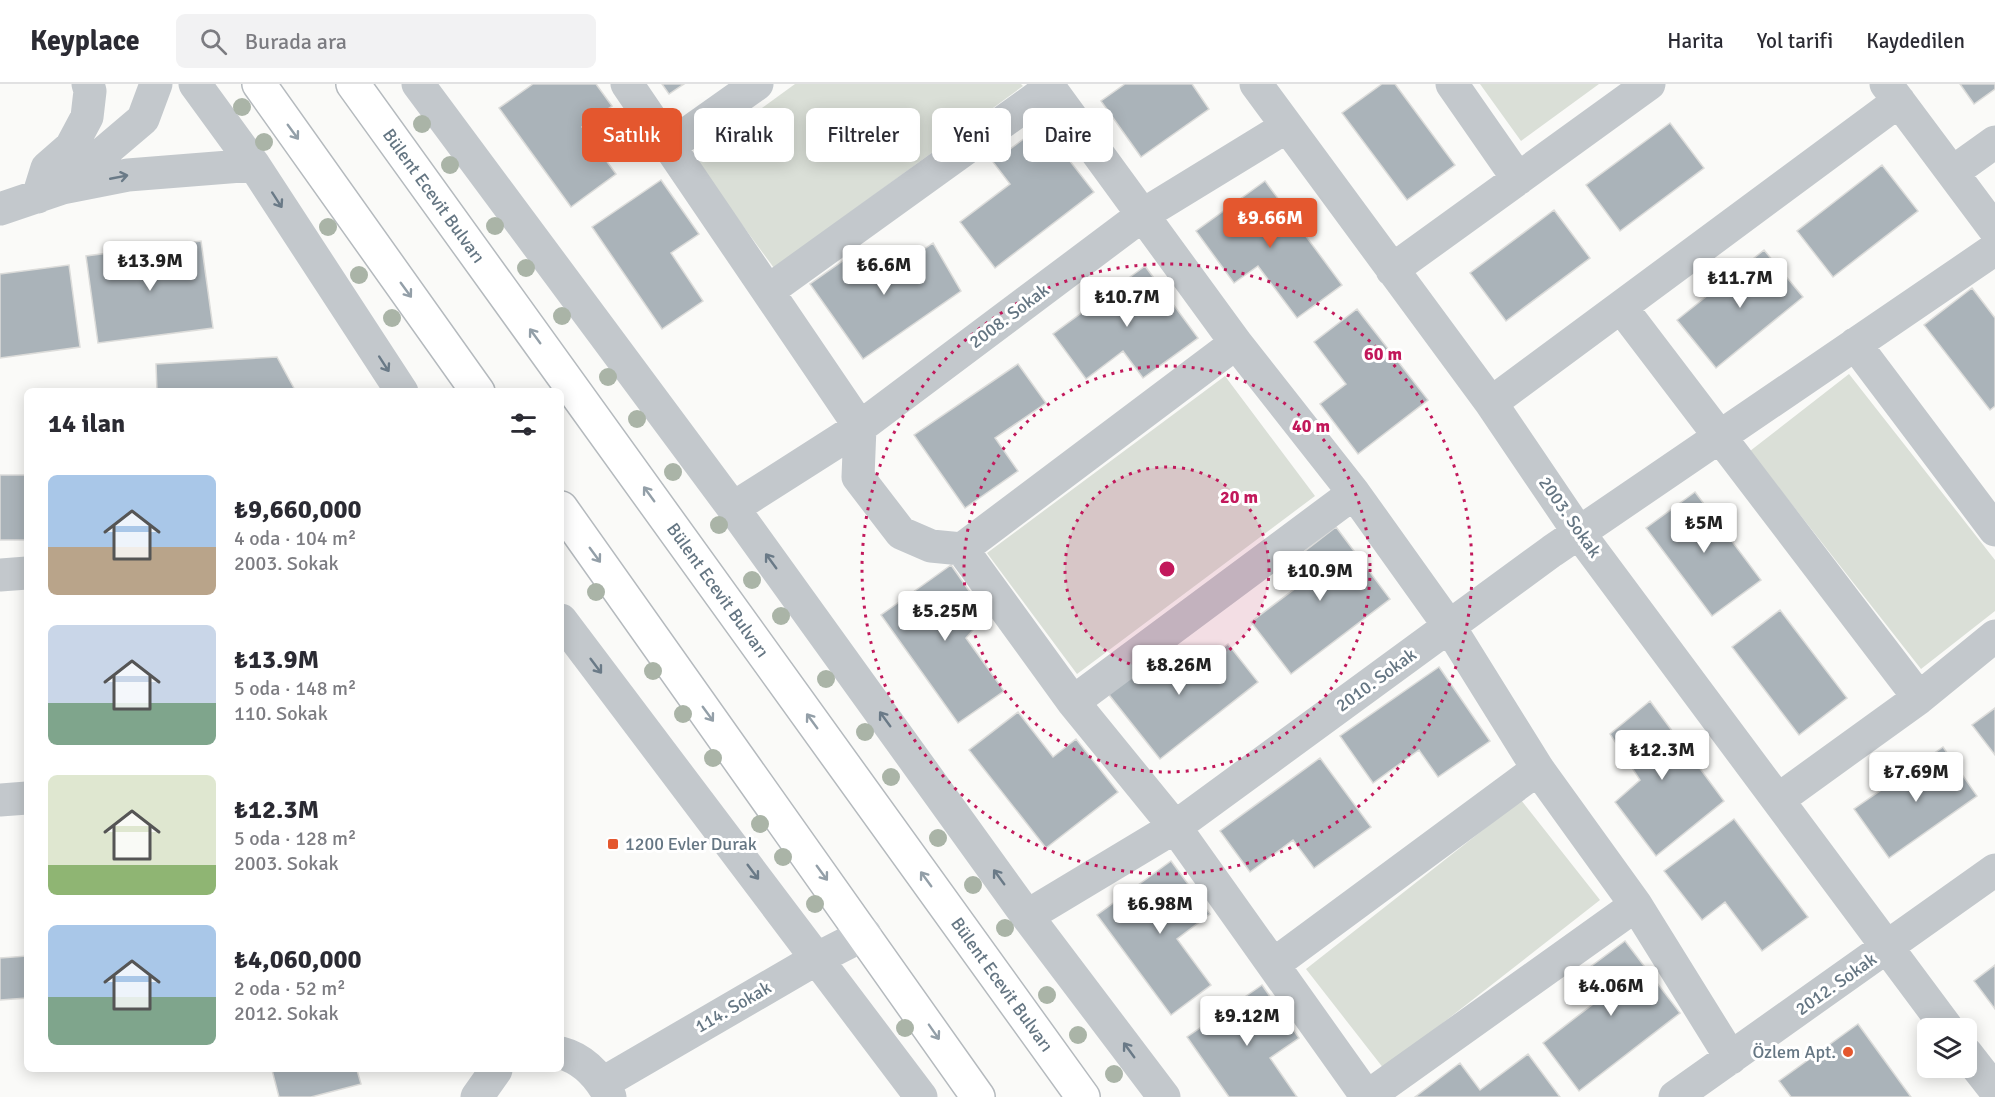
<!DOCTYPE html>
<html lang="tr">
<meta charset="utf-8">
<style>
body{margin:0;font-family:Signika,sans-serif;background:#f2f2f3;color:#2b2b33;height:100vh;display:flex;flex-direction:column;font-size:22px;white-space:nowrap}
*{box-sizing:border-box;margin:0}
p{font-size:20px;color:#7c7c81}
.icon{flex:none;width:33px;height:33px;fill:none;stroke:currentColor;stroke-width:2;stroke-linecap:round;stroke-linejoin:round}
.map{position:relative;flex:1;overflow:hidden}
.details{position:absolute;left:24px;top:304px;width:540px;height:684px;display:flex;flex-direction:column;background:#fff;border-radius:9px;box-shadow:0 3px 15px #0003}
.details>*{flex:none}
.banner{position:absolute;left:582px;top:24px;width:570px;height:54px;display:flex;gap:12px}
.tools{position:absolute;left:1917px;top:934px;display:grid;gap:12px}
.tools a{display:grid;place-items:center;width:60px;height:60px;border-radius:9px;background:#fff;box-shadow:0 3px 15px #0003;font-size:30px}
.price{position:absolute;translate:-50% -51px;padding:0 14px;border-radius:6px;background:#fff;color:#222;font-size:20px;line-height:39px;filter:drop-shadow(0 2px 3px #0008)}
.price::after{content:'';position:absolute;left:50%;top:36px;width:18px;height:14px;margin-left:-9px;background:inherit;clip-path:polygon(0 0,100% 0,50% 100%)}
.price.on{background:#e4572e;color:#fff}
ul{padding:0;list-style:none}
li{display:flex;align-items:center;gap:18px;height:150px;padding:0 24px}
li span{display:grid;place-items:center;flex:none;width:168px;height:120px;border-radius:9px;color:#555}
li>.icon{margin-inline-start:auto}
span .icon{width:72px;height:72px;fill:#fffc;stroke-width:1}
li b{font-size:26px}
h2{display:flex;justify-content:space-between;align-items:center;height:72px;padding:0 24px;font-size:26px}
.chip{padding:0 21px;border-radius:9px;background:#fff;box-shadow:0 3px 15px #0003;font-size:21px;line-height:54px}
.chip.on{background:#e4572e;color:#fff}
header{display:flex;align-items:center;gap:36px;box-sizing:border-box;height:84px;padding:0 30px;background:#fff;border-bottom:2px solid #e1e1e2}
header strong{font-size:28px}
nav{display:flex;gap:33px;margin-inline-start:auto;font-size:21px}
.search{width:420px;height:54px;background:#f2f2f3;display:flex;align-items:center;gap:15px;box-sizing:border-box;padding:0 21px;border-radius:9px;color:#7c7c81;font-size:22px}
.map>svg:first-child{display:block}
.green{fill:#dadfd7}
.building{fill:#aab3b9;stroke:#dcdcda;stroke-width:1.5}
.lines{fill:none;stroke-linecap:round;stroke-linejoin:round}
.major-casing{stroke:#b5babe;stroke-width:36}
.minor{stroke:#c3c8cc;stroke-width:33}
.major{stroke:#fff;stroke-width:33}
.tree{fill:#aab4a7}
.oneway{stroke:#939fa8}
.oneway2{stroke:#6a7a87}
.ring{fill:none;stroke:#c2185b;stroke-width:3;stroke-dasharray:3 6}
.poi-dot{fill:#e4572e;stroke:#fff;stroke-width:2}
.labels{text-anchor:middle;stroke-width:6;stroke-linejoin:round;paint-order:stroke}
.street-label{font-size:18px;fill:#657683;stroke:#fff}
.poi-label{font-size:18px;fill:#657683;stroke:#fff;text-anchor:start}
.centre{fill:#c2185b;stroke:#fff;stroke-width:3}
.ring-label{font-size:18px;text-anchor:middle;font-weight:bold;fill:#c2185b;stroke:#fff;stroke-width:6;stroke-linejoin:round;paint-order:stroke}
</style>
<header>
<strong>Keyplace</strong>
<div class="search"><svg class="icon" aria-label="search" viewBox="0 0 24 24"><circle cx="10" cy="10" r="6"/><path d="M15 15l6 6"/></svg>Burada ara</div>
<nav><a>Harita</a><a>Yol tarifi</a><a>Kaydedilen</a></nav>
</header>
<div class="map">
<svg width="1995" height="1013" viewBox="0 0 1995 1013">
<rect width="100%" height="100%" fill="#fafaf8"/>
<path class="green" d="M795 0H1021L1023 2 774 184 693 74Z
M1480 0H1599L1521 57Z
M1849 290 1995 476V527L1921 585 1750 367Z
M1225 292 1315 412 1077 590 987 469Z
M1521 716 1600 816 1384 985 1306 885Z"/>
<path class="building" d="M533 0H596L612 22 582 43 616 90 571 123 499 24Z
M662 0H684L669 10Z
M1125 0H1192L1209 25 1141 73 1101 17Z
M1382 0H1395L1455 81 1407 116 1342 29Z
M1960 0H1995V5L1974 20Z
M1670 39 1704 84 1620 147 1586 101Z
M1042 41 1094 108 995 184 960 138 1010 100 993 78Z
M1882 81 1918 127 1833 193 1797 147Z
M661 96 699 150 671 169 703 217 662 245 592 143Z
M1265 97 1342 201 1297 234 1258 182 1234 199 1196 147Z
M1554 126 1590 174 1506 237 1470 189Z
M201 157 213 244 98 259 86 172Z
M933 159 961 207 863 275 810 200 861 164 885 192Z
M1764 166 1803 213 1716 284 1677 236Z
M69 181 80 263 0 274V190Z
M1145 182 1198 254 1143 294 1123 267 1086 295 1053 250Z
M1972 204 1995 234V322L1990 326 1924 241Z
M1357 225 1428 316 1358 370 1320 320 1346 300 1314 258Z
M277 273 296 308H157L156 280Z
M1018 280 1046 319 995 354 1018 387 965 424 914 351Z
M0 391H27V456H0Z
M1695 408 1761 496 1712 532 1646 444Z
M1336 443 1390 515 1291 590 1251 538 1301 500 1287 481Z
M951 481 986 531 966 554 1004 607 958 639 881 531Z
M1780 526 1847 614 1799 651 1732 563Z
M1228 560 1258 598 1160 675 1106 607 1162 563 1185 593Z
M1439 583 1490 657 1438 693 1419 666 1373 699 1340 652Z
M1650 617 1724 717 1656 772 1615 718 1640 696 1610 650Z
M1995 624V671L1972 641Z
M1018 628 1053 673 1076 655 1118 708 1046 764 969 666Z
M1943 663 1977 712 1889 774 1854 725Z
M1320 674 1371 743 1314 784 1293 756 1250 788 1220 747Z
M1734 735 1808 833 1762 867 1725 818 1702 836 1664 787Z
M1171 777 1210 830 1177 855 1211 901 1171 931 1097 831Z
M1625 857 1680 929 1579 1007 1543 959 1593 920 1574 895Z
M27 872V914L0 916V874Z
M1995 881V925L1974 897Z
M1262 901 1299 954 1270 974 1297 1013H1229L1187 953Z
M1858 940 1911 1013H1791L1779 997Z
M1528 970 1560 1013H1415L1460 979 1480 1006Z
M272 986H357L361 1000 311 1013H279Z"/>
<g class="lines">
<g class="major-casing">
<g id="major">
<path d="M259 0 478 308"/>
<path id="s1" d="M353 0 1083 1013"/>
<path d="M561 424 978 1013"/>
</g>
</g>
<path class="minor" d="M195 0 254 81 402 308
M418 0 733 424 1027 832 1164 1013
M627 0 860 343 858 393 901 449 931 462 962 465 1073 618 1175 743 1367 1013
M1047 0 1236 259 1354 409 1449 542 1538 685 1636 821 1731 974
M1256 0 1491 319 1579 449 1948 945
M1452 0 1518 95
M1886 0 1995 146
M671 61 757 0
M1953 88 1995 58
M63 103 143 35 156 0
M38 113 47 84 71 63 87 33 90 7 88 0
M0 125 62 104 128 91 254 81
M1392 186 1649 0
M768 207 1050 4
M1621 223 1919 614
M1855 260 1995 446
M1491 319 1899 17
M733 424 860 343 1144 130 1286 43
M962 465 1236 259
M0 491 27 489
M561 536 921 1013
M1073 618 1354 409
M1779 715 1919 614 1995 552
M0 716 27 714
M1027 832 1175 743 1552 467 1995 165
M1274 880 1538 685
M561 969C584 975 599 992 610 1013
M1966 969 1995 1006
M603 999 818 874 865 850
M477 1013 496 986
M1367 1013 1636 821
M1675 1013 1995 786"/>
<use href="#major" class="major"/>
</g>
<g class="tree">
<circle cx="242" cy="23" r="9"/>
<circle cx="422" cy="40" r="9"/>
<circle cx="264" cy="58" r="9"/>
<circle cx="450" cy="81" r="9"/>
<circle cx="495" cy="142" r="9"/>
<circle cx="328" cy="143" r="9"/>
<circle cx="526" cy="184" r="9"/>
<circle cx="359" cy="191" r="9"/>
<circle cx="562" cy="232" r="9"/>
<circle cx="392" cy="234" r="9"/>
<circle cx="608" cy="293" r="9"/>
<circle cx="637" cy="335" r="9"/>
<circle cx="673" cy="388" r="9"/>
<circle cx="719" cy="441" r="9"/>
<circle cx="752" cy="496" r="9"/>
<circle cx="596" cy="508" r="9"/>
<circle cx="781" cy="532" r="9"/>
<circle cx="653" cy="587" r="9"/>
<circle cx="826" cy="595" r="9"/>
<circle cx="683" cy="630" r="9"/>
<circle cx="865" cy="648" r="9"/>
<circle cx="713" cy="674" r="9"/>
<circle cx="891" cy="693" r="9"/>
<circle cx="760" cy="740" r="9"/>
<circle cx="938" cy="754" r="9"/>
<circle cx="783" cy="773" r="9"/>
<circle cx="973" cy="801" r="9"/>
<circle cx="815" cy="820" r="9"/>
<circle cx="1005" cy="844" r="9"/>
<circle cx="1047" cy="911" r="9"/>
<circle cx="905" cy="944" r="9"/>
<circle cx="1078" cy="951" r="9"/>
<circle cx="1114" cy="990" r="9"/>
</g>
<defs><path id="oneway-shaft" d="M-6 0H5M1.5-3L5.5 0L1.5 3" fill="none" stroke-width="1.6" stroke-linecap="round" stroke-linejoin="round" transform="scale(1.5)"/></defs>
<g class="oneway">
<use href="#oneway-shaft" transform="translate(293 48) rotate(54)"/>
<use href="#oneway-shaft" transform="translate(406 206) rotate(54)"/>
<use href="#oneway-shaft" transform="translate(535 252) rotate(-126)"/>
<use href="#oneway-shaft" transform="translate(649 410) rotate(-126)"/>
<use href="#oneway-shaft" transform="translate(595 471) rotate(54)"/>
<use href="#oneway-shaft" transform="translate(708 630) rotate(54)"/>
<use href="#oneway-shaft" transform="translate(812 637) rotate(-126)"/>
<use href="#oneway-shaft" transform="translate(822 789) rotate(54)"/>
<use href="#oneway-shaft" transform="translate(926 795) rotate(-126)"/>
<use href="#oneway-shaft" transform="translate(934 948) rotate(55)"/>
</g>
<g class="oneway2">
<use href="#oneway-shaft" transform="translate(119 93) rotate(-11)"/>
<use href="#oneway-shaft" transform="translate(277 116) rotate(57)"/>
<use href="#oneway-shaft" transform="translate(384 280) rotate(57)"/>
<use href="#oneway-shaft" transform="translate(771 477) rotate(-126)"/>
<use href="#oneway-shaft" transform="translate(596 582) rotate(53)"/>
<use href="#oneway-shaft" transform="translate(885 635) rotate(-126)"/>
<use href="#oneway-shaft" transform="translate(753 788) rotate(53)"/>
<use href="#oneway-shaft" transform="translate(999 793) rotate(-126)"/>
<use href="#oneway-shaft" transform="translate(1129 966) rotate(-126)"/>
</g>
<circle cx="1167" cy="485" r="102" fill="#c2185b" fill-opacity=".12"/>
<g class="ring">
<circle cx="1167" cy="485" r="102"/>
<circle cx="1167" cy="485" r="203"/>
<circle cx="1167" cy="485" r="305"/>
</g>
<g class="poi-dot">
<rect x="607" y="754" width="12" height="12" rx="3"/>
<circle cx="1848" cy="968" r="6"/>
</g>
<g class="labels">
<g class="street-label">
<text dy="6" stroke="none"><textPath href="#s1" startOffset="138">Bülent Ecevit Bulvarı</textPath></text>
<text transform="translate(1009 232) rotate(-37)" y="6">2008. Sokak</text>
<text transform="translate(1570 433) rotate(55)" y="6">2003. Sokak</text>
<text dy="6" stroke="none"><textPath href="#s1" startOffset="624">Bülent Ecevit Bulvarı</textPath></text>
<text transform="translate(1376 596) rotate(-36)" y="6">2010. Sokak</text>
<text transform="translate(1836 900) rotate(-35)" y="6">2012. Sokak</text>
<text dy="6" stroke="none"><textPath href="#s1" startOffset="1110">Bülent Ecevit Bulvarı</textPath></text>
<text transform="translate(733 923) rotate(-30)" y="6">114. Sokak</text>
</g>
<g class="poi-label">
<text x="625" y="766">1200 Evler Durak</text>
<text x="1836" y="974" text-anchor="end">Özlem Apt.</text>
</g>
</g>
<circle cx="1167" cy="485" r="9" class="centre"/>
<g class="ring-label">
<text x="1383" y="276">60 m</text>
<text x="1311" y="348">40 m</text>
<text x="1239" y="419">20 m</text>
</g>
</svg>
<div class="tools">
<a><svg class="icon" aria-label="layers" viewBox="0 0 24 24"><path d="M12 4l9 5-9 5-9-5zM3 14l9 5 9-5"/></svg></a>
</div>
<b class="price on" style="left:1270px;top:165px">₺9.66M</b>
<b class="price" style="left:150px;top:208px">₺13.9M</b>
<b class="price" style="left:884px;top:212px">₺6.6M</b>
<b class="price" style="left:1740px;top:225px">₺11.7M</b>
<b class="price" style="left:1127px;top:244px">₺10.7M</b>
<b class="price" style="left:1704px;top:470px">₺5M</b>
<b class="price" style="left:1320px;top:518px">₺10.9M</b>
<b class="price" style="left:945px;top:558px">₺5.25M</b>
<b class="price" style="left:1179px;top:612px">₺8.26M</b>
<b class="price" style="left:1662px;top:697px">₺12.3M</b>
<b class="price" style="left:1916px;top:719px">₺7.69M</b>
<b class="price" style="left:1160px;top:851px">₺6.98M</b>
<b class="price" style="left:1611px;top:933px">₺4.06M</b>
<b class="price" style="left:1247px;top:963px">₺9.12M</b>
<div class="banner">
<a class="chip on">Satılık</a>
<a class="chip">Kiralık</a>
<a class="chip">Filtreler</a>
<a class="chip">Yeni</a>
<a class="chip">Daire</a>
</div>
<section class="details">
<h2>14 ilan<svg class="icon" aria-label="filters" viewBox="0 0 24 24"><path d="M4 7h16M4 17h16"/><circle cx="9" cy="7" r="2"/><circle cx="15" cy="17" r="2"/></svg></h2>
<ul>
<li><span style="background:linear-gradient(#a9c7e8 60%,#b9a48a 0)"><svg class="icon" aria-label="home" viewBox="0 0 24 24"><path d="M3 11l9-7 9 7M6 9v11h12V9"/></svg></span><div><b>₺9,660,000</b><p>4 oda · 104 m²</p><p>2003. Sokak</p></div></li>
<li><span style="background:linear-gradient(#c9d6e8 65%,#7fa58c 0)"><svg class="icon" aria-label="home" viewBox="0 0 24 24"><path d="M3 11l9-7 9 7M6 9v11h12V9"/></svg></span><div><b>₺13.9M</b><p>5 oda · 148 m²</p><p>110. Sokak</p></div></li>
<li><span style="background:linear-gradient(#dfe7d0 75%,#8fb573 0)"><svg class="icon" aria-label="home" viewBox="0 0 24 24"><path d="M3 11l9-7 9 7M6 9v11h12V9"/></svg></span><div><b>₺12.3M</b><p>5 oda · 128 m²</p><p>2003. Sokak</p></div></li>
<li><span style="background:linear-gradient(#a9c7e8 60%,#7fa58c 0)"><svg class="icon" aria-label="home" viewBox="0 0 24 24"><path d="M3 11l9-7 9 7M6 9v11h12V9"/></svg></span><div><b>₺4,060,000</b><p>2 oda · 52 m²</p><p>2012. Sokak</p></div></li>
</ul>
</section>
</div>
